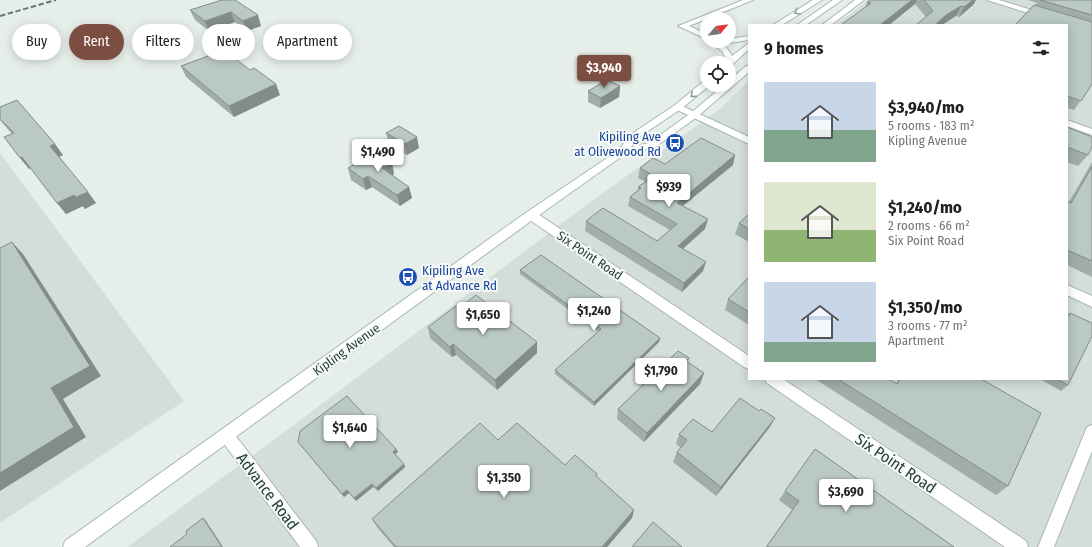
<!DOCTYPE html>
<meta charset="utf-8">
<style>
body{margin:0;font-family:"Fira Sans Condensed",sans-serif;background:#f2f2f2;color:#202124;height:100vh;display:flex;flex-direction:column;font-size:15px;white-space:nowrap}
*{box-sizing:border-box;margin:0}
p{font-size:13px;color:#757577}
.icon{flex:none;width:22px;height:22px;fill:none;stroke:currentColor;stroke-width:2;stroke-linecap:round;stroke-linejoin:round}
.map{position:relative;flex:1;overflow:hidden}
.drawer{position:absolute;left:748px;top:24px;width:320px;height:356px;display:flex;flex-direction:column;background:#fff;border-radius:0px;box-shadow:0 2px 10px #0003}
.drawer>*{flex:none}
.hud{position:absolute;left:12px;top:24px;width:380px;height:36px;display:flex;gap:8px}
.needle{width:26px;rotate:61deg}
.fabs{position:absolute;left:700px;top:12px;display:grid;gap:8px}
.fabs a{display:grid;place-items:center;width:36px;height:36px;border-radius:50%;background:#fff;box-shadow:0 2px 10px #0003;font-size:20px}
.price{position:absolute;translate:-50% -34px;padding:0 9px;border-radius:4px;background:#fff;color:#222;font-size:13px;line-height:26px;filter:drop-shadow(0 1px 2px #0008)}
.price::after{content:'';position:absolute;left:50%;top:24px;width:12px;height:9px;margin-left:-6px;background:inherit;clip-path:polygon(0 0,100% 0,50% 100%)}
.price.active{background:#7c4e41;color:#fff}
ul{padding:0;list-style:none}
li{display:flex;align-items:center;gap:12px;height:100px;padding:0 16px}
li span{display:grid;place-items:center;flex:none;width:112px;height:80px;border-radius:0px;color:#555}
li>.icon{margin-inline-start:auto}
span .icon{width:48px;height:48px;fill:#fffc;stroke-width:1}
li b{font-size:17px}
h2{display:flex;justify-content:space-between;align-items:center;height:48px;padding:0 16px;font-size:17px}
.pill{padding:0 14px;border-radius:18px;background:#fff;box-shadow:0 2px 10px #0003;font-size:14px;line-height:36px}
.pill.active{background:#7c4e41;color:#fff}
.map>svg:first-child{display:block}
.built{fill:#d4ded9}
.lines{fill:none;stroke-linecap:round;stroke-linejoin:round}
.street-casing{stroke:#a8b6b1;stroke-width:2}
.secondary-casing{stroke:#a4bab2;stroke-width:2}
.street{fill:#fff;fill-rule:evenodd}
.secondary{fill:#fff;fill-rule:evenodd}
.rail{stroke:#607b74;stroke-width:2;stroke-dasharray:5.5 2.5;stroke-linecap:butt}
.wall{fill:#a1ada8}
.shaded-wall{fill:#838d88}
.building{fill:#bbc9c3;stroke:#838d88}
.oneway{stroke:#92a09c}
.labels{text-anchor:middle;stroke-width:4;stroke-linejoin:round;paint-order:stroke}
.transit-label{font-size:13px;fill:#164399;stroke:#f7faf8;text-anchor:end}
.street-label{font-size:13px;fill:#254039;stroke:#f7faf8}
.near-street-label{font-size:16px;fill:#254039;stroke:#f7faf8}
</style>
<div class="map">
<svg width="1092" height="547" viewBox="0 0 1092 547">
<rect width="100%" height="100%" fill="#e6eeea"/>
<path class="built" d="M868 0H1092V547H127L286 431 578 211 721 108 749 80V379H1067V25H836Z
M0 153 184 401 0 523Z"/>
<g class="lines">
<g class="street-casing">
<path id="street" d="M743 0H753L689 26 707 34V39L678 26Z
M855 0H864L831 25H822Z
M987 0H999L1048 15 1044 17H1041Z
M678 104 749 137V144L675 109 673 107 675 105Z
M1067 120 1092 129V135L1067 126Z
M531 211 535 212 749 356V369L744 367 527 218 526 215 527 212Z
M1067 285 1092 296V307L1067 295Z
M765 379H783L1026 541 1028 547H1005L767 383Z
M1092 425V451L1054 547H1038L1085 432 1087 427Z
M227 429 232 431 316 541 318 547H300L222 441 220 436 222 431Z"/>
</g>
<g class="secondary-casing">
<path id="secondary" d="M813 0H822L782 25H773Z
M833 0H842L806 25H797Z
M749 36V40L729 43 725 41H729V39Z
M708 41C720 41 727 46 732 56L749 43V49L732 65H729V63H725L727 61 722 51Z
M746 66H749V72L697 117 655 147 625 154 535 218 85 547H63L65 541 527 212 619 150 630 135 675 105 704 81 707 80V85H710L681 109 636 139 631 147 649 143 691 113 724 85H729V81Z"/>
</g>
<use href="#street" class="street"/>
<use href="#secondary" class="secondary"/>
<path class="rail" d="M0 16 56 0"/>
</g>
<path class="wall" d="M222 0 261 26 247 31 235 22 209 31 195 20 190 10Z
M870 0H976L973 5 959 17 956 16 926 17 915 4 889 25H841L865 8 867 2Z
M1028 0H1092V84L1074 110 1067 108V25H1015L1034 5H1035L1037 3Z
M181 66 280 95 234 117 186 77Z
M620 86 619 97 600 108 588 102V91Z
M0 107 63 155 59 157 96 203 85 209 83 206 66 214 31 168 29 169 12 134 0 120Z
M1067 127 1088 155 1078 166 1067 162Z
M386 133 419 148 407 155 389 144Z
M735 155 733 165 683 206 705 229 683 248 703 271 682 292 585 231 586 221 657 241 670 230 628 206 630 197 638 190V187L646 182 638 178 640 168 665 164Z
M1092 162V277L1067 265V201L1069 202Z
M392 163 394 174 392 175 409 187 412 198 400 206 372 187 366 190 351 180 348 168Z
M749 214V242L735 234 739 223Z
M520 270 660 338 659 342 594 406 555 374V370L599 332 520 274Z
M749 277V325L725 310 728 299Z
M1070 313 1068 385 1061 391 1040 379H1067V315Z
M428 327 537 353 497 390 456 355 452 357 430 338Z
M689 358 688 362 704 373 700 384 644 442 617 419 618 409Z
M815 379H888L896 384 899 379H981L1008 486 996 495Z
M759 411 775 418 769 428 716 496 673 462 677 452 681 448 676 444 679 434 712 432Z
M498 440 565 465 597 474V477L634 510 632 518 607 547H394L377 527 372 519Z
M298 442 396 449 398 452 395 454 404 464 405 467 378 491 373 487 356 501 349 493 344 497Z
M815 449 954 547H766L792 510 779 500Z"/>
<path class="shaded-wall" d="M912 0H917L915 4 889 25H880Z
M973 0H976L973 5 959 17 964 7Z
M961 6 956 16 942 25H935L946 15Z
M231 12 235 22 209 31 205 21Z
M258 15 261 26 247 31 243 21Z
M276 84 280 95 234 117 229 106Z
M620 86 619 97 600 108 601 98Z
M417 137 419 148 407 155 405 144Z
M55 144 63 155 59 157 50 146Z
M735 155 733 165 675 212 677 203Z
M22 157 31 168 29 169 20 158Z
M392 163 394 174 385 179 382 168Z
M368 176 372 187 366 190 363 179Z
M409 187 412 198 400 206 397 195Z
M88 192 96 203 85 209 76 197Z
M74 195 83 206 66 214 57 203Z
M708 219 705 229 676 255 678 246Z
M12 242 23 254 101 376 63 399 86 437 0 491V473L51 388Z
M706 262 703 271 682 292 684 283Z
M660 338 659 342 594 406V402Z
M537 342V353L497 390 495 380Z
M453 344 456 355 452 357 450 347Z
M704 373 700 384 644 442 647 433Z
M775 418 769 428 716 496 721 487Z
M396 449 398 452 394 455 393 452Z
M404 464 405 467 378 491 376 488Z
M372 484 373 487 356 501 354 498Z
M347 490 349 493 344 497 342 494Z
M634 510 632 518 607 547H602Z
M203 518 206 521 223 547H222Z"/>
<path class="building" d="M222 0H235L258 15 243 21 231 12 205 21 190 10Z
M870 0H912L880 25H841L871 3 867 2Z
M924 0H973L964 7 961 6 946 15 935 25H916L933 11Z
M1040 0H1092V15Z
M1034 5 1092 22V84L1081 101 1067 96V25H1015Z
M224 50 250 70 254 68 276 84 229 106 181 66Z
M607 80 620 86 601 98 588 91Z
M17 100 55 144 50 146 88 192 76 197 74 195 57 203 22 157 20 158 4 137 14 133 0 119V107Z
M399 126 417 137 405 144 386 133Z
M1067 127 1092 137V147L1088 155 1067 147Z
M701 138 735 155 677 203 708 219 678 246 706 262 684 283 586 221 603 208 657 241 677 224 630 197 641 188 638 187 654 176 640 168 653 158 665 164Z
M376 152 392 163 382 168 409 187 397 195 368 176 363 179 348 168Z
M1092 167V261L1067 250V201L1071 203Z
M749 214V229L739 223Z
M12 242 90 366 51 388 74 427 0 473V248Z
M541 255 660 338 594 402 555 370 601 329 520 270Z
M749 277V312L728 299Z
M476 295 537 342 495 380 453 344 450 347 428 327 456 306 459 308Z
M1070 313 1092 323V336L1068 385 1057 379H1067V315L1069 316Z
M678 351 689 358 686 361 704 373 647 433 618 409Z
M838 379H888L897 384 900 379H981L1041 413 1008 486Z
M347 396 396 449 393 452 404 464 376 488 372 484 354 498 347 490 342 494 298 442 300 431Z
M740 398 759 411 761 409 775 418 721 487 677 452 687 440 679 434 693 419 712 432Z
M480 423 498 440 517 423 565 465 575 455 597 474 596 476 634 510 602 547H396L372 519Z
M815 449 954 547H769L767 546 799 501 785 491Z
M203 518 222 547H170L187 534 186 531Z
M653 522 682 547H632Z"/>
<defs><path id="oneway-chevron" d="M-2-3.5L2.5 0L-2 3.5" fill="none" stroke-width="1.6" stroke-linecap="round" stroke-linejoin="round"/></defs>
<g class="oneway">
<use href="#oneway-chevron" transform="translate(797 12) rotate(149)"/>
<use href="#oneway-chevron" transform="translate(693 95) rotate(139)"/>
</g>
<defs>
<g id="bus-disc" transform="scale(1)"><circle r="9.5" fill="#1a4fb4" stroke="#f7faf8"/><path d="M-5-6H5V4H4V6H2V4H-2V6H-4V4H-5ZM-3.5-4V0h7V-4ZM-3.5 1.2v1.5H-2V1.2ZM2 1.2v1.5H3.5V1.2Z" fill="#fff"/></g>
</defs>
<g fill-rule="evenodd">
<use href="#bus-disc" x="675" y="143"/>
<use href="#bus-disc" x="408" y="277"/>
</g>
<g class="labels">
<g class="transit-label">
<text x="661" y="141">Kipiling Ave<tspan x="661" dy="15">at Olivewood Rd</tspan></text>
<text x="422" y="275" text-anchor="start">Kipiling Ave<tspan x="422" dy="15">at Advance Rd</tspan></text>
</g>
<g class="street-label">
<text transform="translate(590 255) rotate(34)" y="5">Six Point Road</text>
<text transform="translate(346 349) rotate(-36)" y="5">Kipling Avenue</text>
</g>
<g class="near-street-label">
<text transform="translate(896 463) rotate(34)" y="6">Six Point Road</text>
<text transform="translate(268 491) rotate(53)" y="6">Advance Road</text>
</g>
</g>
</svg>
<div class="fabs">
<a><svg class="needle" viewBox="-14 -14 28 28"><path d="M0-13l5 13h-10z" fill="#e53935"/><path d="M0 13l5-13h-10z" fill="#757577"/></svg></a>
<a><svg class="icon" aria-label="locate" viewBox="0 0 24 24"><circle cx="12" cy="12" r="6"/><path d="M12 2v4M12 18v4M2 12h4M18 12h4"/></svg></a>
</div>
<b class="price active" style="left:604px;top:89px">$3,940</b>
<b class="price" style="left:378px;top:173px">$1,490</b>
<b class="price" style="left:669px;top:208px">$939</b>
<b class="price" style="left:594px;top:332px">$1,240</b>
<b class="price" style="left:483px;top:336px">$1,650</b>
<b class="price" style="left:661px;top:392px">$1,790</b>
<b class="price" style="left:350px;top:449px">$1,640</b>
<b class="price" style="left:504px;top:499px">$1,350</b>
<b class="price" style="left:846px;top:513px">$3,690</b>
<div class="hud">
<a class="pill">Buy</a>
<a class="pill active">Rent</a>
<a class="pill">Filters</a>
<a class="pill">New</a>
<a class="pill">Apartment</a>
</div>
<section class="drawer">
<h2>9 homes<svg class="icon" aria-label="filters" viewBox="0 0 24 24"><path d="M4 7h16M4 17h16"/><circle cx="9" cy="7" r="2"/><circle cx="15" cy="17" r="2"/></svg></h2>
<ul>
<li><span style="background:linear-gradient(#c9d6e8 60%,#7fa58c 0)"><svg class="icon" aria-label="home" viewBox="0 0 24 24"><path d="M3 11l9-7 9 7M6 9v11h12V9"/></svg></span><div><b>$3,940/mo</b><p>5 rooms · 183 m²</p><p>Kipling Avenue</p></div></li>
<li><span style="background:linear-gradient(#dfe7d0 60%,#8fb573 0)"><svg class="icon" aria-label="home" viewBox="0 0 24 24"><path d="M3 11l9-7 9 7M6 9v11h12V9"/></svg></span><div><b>$1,240/mo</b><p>2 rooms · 66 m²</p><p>Six Point Road</p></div></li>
<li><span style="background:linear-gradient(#c9d6e8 75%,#7fa58c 0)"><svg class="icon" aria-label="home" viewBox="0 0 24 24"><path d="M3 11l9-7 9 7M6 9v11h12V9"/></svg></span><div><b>$1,350/mo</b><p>3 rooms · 77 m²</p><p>Apartment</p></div></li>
</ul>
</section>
</div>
